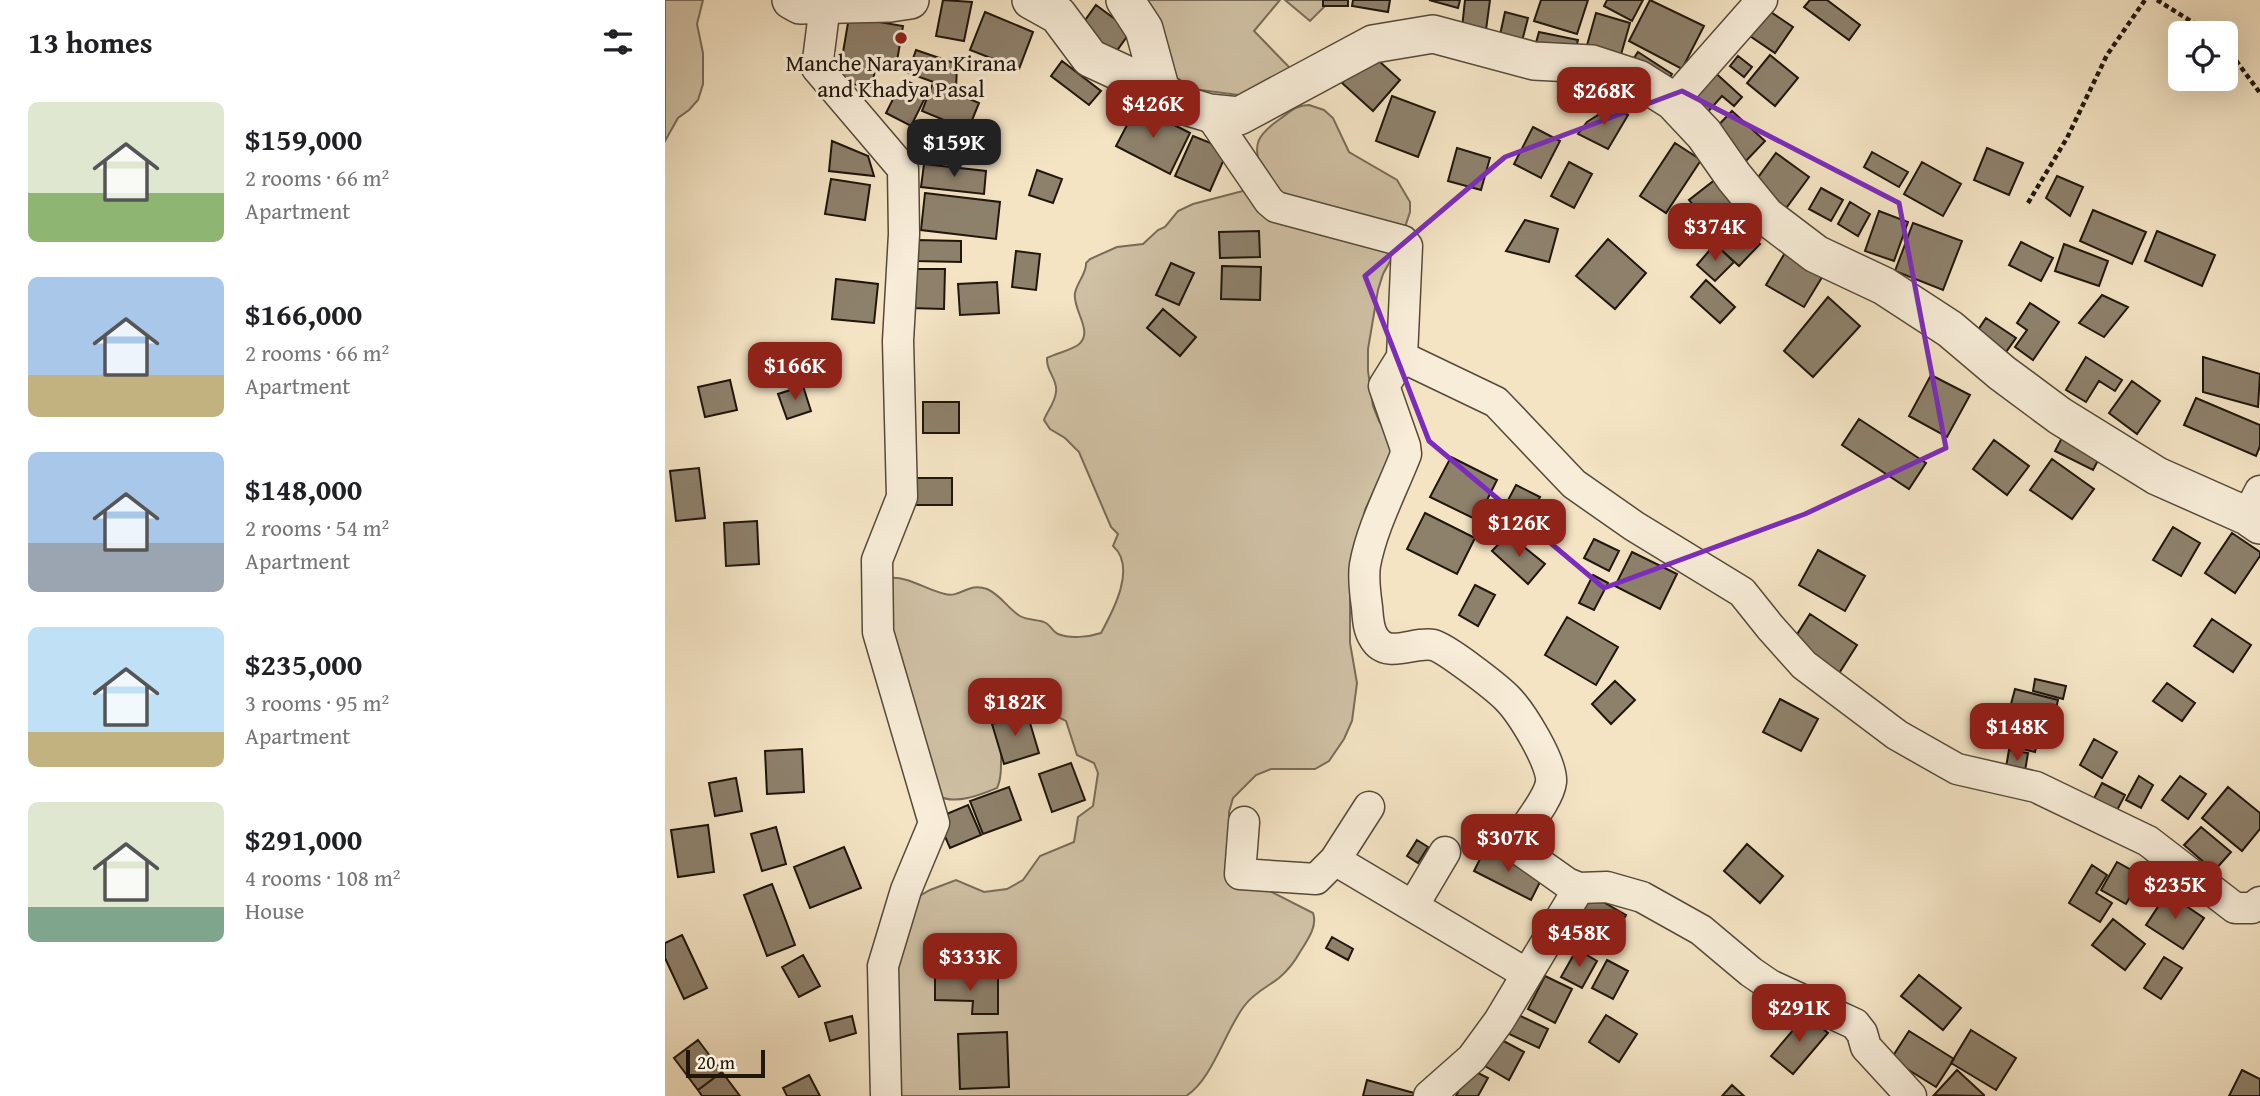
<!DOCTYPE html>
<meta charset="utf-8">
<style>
body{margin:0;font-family:"Gentium Book Plus",serif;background:#f6f6f6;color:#202124;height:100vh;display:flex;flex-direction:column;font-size:26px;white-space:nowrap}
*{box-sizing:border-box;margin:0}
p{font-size:23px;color:#757577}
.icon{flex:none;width:38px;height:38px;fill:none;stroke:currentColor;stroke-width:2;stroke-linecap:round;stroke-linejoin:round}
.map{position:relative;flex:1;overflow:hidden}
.details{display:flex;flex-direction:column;background:#fff;width:665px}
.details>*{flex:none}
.controls{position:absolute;left:1503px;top:21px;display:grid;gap:14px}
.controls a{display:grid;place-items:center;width:70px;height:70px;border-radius:10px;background:#fff;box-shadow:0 7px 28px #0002;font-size:35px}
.scale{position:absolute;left:21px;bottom:18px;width:79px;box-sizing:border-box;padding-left:7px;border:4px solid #20160c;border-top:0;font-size:19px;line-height:24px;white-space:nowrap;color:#20160c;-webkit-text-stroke:5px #f8edd9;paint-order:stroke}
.price{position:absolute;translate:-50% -60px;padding:0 16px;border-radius:14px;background:#8f2418;color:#fff;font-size:23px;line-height:46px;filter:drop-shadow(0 2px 4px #0008)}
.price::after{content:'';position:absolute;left:50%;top:42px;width:21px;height:16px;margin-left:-10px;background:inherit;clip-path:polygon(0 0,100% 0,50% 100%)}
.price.on{background:#222;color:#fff}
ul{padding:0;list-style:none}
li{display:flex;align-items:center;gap:21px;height:175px;padding:0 28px}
li span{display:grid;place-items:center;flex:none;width:196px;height:140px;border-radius:10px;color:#555}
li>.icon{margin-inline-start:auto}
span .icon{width:84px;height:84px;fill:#fffc;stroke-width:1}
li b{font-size:30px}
h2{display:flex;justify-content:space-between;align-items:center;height:84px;padding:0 28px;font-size:30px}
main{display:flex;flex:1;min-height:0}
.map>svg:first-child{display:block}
.green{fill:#d0c1a5;stroke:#786c58;stroke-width:2}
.building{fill:#8e816c;stroke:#20160c;stroke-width:2}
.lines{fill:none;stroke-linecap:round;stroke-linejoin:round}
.minor-casing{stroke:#554a3a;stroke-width:33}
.tertiary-casing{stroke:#554a3a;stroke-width:40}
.path{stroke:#20160c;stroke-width:4.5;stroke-dasharray:5 3.5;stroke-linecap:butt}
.minor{stroke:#f8edd9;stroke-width:30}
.tertiary{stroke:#f8edd9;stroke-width:37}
.marked{fill:none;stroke:#7b2cbf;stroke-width:5;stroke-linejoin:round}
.poi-dot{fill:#8f2418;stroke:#f8edd9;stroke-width:2.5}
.labels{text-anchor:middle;stroke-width:6;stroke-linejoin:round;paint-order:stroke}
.poi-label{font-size:23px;fill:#20160c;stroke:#f8edd9}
</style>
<main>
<section class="details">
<h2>13 homes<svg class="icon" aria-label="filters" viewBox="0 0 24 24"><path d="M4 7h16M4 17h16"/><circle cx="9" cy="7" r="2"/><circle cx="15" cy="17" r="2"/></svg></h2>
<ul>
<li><span style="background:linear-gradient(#dfe7d0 65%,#8fb573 0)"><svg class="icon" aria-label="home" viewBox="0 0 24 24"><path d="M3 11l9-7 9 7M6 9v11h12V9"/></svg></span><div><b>$159,000</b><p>2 rooms · 66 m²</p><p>Apartment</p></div></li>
<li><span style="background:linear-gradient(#a9c7e8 70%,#c2b280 0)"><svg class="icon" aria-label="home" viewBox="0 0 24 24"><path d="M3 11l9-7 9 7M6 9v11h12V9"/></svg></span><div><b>$166,000</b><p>2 rooms · 66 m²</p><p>Apartment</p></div></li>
<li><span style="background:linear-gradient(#a9c7e8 65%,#9aa5b1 0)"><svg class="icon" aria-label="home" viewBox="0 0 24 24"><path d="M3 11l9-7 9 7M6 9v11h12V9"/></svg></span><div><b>$148,000</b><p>2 rooms · 54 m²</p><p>Apartment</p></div></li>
<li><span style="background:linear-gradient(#bfe0f5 75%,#c2b280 0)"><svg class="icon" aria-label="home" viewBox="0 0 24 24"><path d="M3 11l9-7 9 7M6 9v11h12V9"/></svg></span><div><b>$235,000</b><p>3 rooms · 95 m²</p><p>Apartment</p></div></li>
<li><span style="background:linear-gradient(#dfe7d0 75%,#7fa58c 0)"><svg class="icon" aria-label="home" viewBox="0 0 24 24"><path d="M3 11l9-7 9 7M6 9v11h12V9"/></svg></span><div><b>$291,000</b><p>4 rooms · 108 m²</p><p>House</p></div></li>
</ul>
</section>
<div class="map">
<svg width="1595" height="1096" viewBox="0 0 1595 1096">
<rect width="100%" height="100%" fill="#f4e4c4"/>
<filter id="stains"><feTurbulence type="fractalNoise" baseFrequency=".00286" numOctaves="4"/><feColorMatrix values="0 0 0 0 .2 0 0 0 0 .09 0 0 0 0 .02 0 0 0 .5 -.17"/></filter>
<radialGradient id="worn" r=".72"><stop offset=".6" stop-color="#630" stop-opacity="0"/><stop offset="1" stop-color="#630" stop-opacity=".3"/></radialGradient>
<path class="green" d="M0 0H38L32 24 38 53V84L33 100 24 110 13 118 0 141Z
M466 0H615L589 31 625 68 581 96 505 86Z
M620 0H664V2L645 21Z
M644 105 659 110 668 118 684 152 732 180 745 202V212L734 245 718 274 713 290 703 349V371L708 406 714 421 726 440V455L700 510 685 584V643L692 683 687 721 679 739 664 761 650 769H606L591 775 568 798 564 812V829L601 889 648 913C653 926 642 941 635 952 630 961 621 972 614 978 602 987 589 993 580 1005 560 1030 548 1079 521 1096H234L236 1071 220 1005 251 898 265 890 291 880 319 892 342 889 358 880 375 856 409 842 413 817 428 806 433 773 429 763 412 755 401 721C389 714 377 709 364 710 321 712 344 764 332 788 315 795 291 805 273 796L217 595 224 578C244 576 261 590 280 594 296 598 303 582 322 589 336 595 342 608 355 616 364 621 374 619 381 623 386 626 388 632 393 634 405 639 424 637 436 633 448 611 472 567 448 546L453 534 446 527 414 452 400 438 385 429 379 420C382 411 390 403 391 392 393 379 381 372 382 358 392 353 404 351 413 345 430 332 407 310 410 293 412 282 422 273 421 263L425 259 452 247 478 244 493 230 500 227 513 211 528 204 597 186C595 151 580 143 615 119 625 112 631 105 644 105Z"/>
<path class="building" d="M278 0 307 2 299 41 271 36Z
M658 0H683V6H658Z
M688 0H725L723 12 687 6Z
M764 0H795L793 8Z
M800 0H825L821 30 797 28Z
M876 0H923L912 34 869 21Z
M942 0H978L967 21 939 6Z
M985 0 1039 26 1017 69 964 41Z
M1145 0H1162L1195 25 1184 40 1139 7Z
M431 5 466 31 448 56 413 30Z
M1097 6 1128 27 1110 53 1079 32Z
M320 12 368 32 354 69 305 50Z
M840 12 863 18 855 49 833 44Z
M931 13 965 23 953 65 919 56Z
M184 17 238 26 232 61 212 58 207 87 173 82Z
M874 32 913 40 908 59 869 50Z
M251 50 292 64 291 90 243 73Z
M704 52 735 80 708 111 677 83Z
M973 52 1007 74 997 89 963 67Z
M1105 55 1133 78 1110 106 1082 83Z
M1073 56 1087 67 1079 77 1065 66Z
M397 61 436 91 424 105 386 76Z
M1044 67 1077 97 1069 106 1057 96 1040 115 1018 96Z
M238 79 263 92 246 126 221 113Z
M268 83 314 103 303 130 257 111Z
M727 96 770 112 753 157 711 141Z
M472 106 525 133 505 174 451 146Z
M944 108 963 115 943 149 913 134 922 122Z
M1067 111 1100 141 1077 165 1044 135Z
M868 127 895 141 876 178 849 164Z
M528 136 563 150 545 191 510 176Z
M167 141 203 156 209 176 164 171Z
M1010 143 1036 160 1001 213 975 196Z
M792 148 825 158 816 190 783 181Z
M1322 148 1358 163 1344 195 1309 180Z
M1207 152 1243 172 1234 187 1199 167Z
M1111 153 1144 177 1119 211 1086 187Z
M904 162 927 174 909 208 886 196Z
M1257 162 1296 184 1278 216 1239 194Z
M259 164 321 171 319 194 256 187Z
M372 170 397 179 388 203 364 195Z
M1392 176 1418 187 1405 216 1381 198Z
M166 179 205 185 200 220 160 214Z
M1051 179 1073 206 1046 227 1024 200Z
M1156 188 1178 200 1166 221 1144 209Z
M260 193 335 202 331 239 256 230Z
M1185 202 1205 214 1193 236 1173 224Z
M1428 210 1481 232 1467 264 1415 241Z
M1214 211 1243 222 1229 261 1200 251Z
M860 220 893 229 884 262 841 251Z
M1072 222 1095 244 1074 266 1050 244Z
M1248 223 1297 241 1278 290 1230 271Z
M594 231 595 257 555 258 554 232Z
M1492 231 1550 255 1537 286 1480 261Z
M943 239 981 273 950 309 911 276Z
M251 240 296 241V262L250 261Z
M1356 242 1388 258 1376 281 1344 265Z
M1050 244 1069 262 1050 281 1032 265Z
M1399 244 1443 261 1434 286 1390 271Z
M1124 246 1162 269 1139 307 1101 285Z
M351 251 375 254 371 290 347 287Z
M506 263 529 273 514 305 491 295Z
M557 266 596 267 595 300 556 299Z
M246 269H280L279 309 245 308Z
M171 279 213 284 209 323 167 319Z
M1041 280 1070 307 1055 323 1026 297Z
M332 282 334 313 295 315 293 284Z
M1437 295 1463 307 1439 337 1414 323Z
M1163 297 1195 326 1148 377 1119 351Z
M1365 303 1394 322 1368 360 1350 347 1362 330 1352 323Z
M498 309 531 337 515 356 482 328Z
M1321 318 1351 338 1336 359 1307 339Z
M1421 357 1457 380 1450 391 1434 381 1421 402 1401 390Z
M1538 357 1595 374 1593 407 1538 392Z
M1266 375 1305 395 1282 437 1244 416Z
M65 380 72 410 40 417 33 387Z
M1467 381 1495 401 1472 434 1444 413Z
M138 386 146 411 122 419 113 394Z
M1531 398 1595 425V446L1591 456 1519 425Z
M258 402H294V433H258Z
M1194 419 1261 463 1244 489 1177 445Z
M1400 432 1438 451 1428 470 1390 451Z
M1329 440 1364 466 1342 495 1308 469Z
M786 457 832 480 812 520 765 497Z
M1387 459 1429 489 1407 519 1365 490Z
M34 468 40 518 11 521 5 471Z
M248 478H287V505H248Z
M851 485 875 497 865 516 841 504Z
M760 513 810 538 792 574 742 549Z
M863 514 882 524 875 537 856 528Z
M92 521 94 564 61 566 59 523Z
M1508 527 1535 543 1516 576 1488 560Z
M1567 533 1595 552V556L1570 593 1540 573Z
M843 534 880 564 863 584 827 551Z
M929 539 954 551 944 571 919 558Z
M1153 550 1200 576 1180 611 1134 585Z
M967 552 1012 574 995 609 950 586Z
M928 575 943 583 929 610 914 603Z
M810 585 830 595 813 626 794 615Z
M1145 614 1192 645 1171 678 1124 647Z
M902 617 953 647 931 685 880 655Z
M1547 619 1586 645 1568 672 1529 646Z
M1370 679 1401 686 1398 699 1368 691Z
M950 681 970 700 946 724 927 704Z
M1502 683 1530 703 1517 721 1488 701Z
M1350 689 1393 700 1386 730 1342 719Z
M1115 699 1153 719 1136 751 1098 732Z
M362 713 374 753 339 764 327 724Z
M1349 729 1374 734 1370 752 1345 746Z
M1429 739 1452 752 1437 778 1415 765Z
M137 749 139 792 102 794 100 751Z
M1344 750 1363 753 1359 777 1340 773Z
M406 763 420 800 387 812 374 774Z
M1474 776 1488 785 1476 808 1461 800Z
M1515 776 1541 794 1523 819 1497 800Z
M71 778 77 811 50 816 44 783Z
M1437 783 1460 795 1448 818 1425 806Z
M344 787 356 820 318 834 305 801Z
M1563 787 1595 813V829L1577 851 1537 818Z
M303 805 316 835 285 848 272 818Z
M43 825 49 872 13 877 6 830Z
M111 827 121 864 97 871 86 834Z
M1536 827 1566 852 1549 871 1519 845Z
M752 840 763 847 753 863 742 856Z
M1082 844 1118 876 1095 903 1059 871Z
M179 847 196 888 145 908 129 867Z
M820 849 877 878 866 900 809 871Z
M1452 862 1477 876 1461 904 1436 890Z
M1427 865 1442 875 1431 893 1447 903 1435 922 1404 903Z
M107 884 130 945 102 956 79 895Z
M1502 893 1539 918 1518 949 1481 925Z
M926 895 961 915 942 947 907 927Z
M1448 919 1480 944 1460 970 1427 945Z
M17 935 42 988 19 999 0 958V943Z
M667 937 688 949 683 960 661 948Z
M912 949 932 961 917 988 896 977Z
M138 955 155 986 134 997 117 967Z
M1499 957 1517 968 1496 999 1479 988Z
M942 960 963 971 948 999 927 988Z
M1254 975 1296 1008 1278 1030 1236 996Z
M880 976 907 989 890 1023 863 1009Z
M270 978H333V1014H307L308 1001 270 1000Z
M849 1013 883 1029 874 1048 840 1032Z
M941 1015 972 1034 954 1062 924 1042Z
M1141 1015 1163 1033 1128 1074 1106 1056Z
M187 1016 191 1033 165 1041 160 1023Z
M1306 1030 1351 1058 1331 1090 1286 1063Z
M1244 1031 1289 1059 1271 1087 1226 1059Z
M342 1032 344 1087 295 1089 293 1034Z
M833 1038 859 1052 844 1080 818 1065Z
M33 1040 57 1072 33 1090 9 1058Z
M805 1069 823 1078 813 1096H791Z
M1292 1070 1319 1095V1096L1269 1095Z
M1577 1070 1595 1079V1096H1564Z
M57 1072 75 1096H37L33 1090Z
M144 1075 155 1096H122L118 1088Z
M702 1080 749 1093 748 1096H698Z
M1067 1085 1079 1096H1057Z"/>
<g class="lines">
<g class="minor-casing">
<path id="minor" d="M160 5 152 68 238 169 239 234 233 341 237 497 212 560 213 632 269 823 241 890 218 966 221 1096
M1008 101 1097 0
M544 113 604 201 611 207 738 241 742 246 737 357 719 386 740 446 741 454C727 490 707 527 700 565 698 578 700 593 702 607 703 618 703 629 709 638 722 660 749 641 768 645 781 648 831 687 842 698 856 712 888 763 886 782 884 799 860 827 851 842V847L902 883 914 888 942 887 977 897 1036 930 1086 972 1105 985 1190 1024 1197 1033 1201 1047 1246 1096
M737 357 831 402 909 484 969 526 1077 592 1105 627 1139 665 1232 735 1292 769 1371 787 1483 841 1570 908H1587L1595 902
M1582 516 1595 491
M704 807 670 860 862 974
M579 822 575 874 651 879 670 860
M748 906 780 852
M764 1096 807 1058 834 1021 914 888"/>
</g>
<g class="tertiary-casing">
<path id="tertiary" d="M126 0 135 5 225 3 245 0
M366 0 393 15 425 58 496 91 521 106 544 113 574 116 708 44 768 34 869 61 927 64 973 79 1008 101 1039 134 1069 177 1101 216 1151 254 1219 286 1285 329 1337 373 1395 416 1492 476 1582 516 1595 525
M460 0 479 29 496 91"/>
</g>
<path class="path" d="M1492 0 1545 33
M1561 47 1595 93
M1363 203 1402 138 1442 55 1480 0"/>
<use href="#minor" class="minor"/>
<use href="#tertiary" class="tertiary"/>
</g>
<path class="marked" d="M1017 91 1234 203 1281 448 1140 514 939 588 764 441 700 276 840 157Z"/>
<circle class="poi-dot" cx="236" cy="38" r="7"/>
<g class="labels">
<g class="poi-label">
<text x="236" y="71">Manche Narayan Kirana<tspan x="236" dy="26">and Khadya Pasal</tspan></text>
</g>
</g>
<rect width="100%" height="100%" filter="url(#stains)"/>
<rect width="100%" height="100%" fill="url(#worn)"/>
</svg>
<div class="controls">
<a><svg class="icon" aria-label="locate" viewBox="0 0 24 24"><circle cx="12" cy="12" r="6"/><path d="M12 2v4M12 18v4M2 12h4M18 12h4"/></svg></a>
</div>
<div class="scale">20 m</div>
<b class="price" style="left:939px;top:127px">$268K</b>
<b class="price" style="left:488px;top:140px">$426K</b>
<b class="price on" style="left:289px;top:179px">$159K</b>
<b class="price" style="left:1050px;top:263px">$374K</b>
<b class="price" style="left:130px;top:402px">$166K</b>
<b class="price" style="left:854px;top:559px">$126K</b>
<b class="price" style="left:350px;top:738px">$182K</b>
<b class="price" style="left:1352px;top:763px">$148K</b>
<b class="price" style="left:843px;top:874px">$307K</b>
<b class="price" style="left:1510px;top:921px">$235K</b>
<b class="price" style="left:914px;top:969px">$458K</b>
<b class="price" style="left:305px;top:993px">$333K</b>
<b class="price" style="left:1134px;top:1044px">$291K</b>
</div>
</main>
